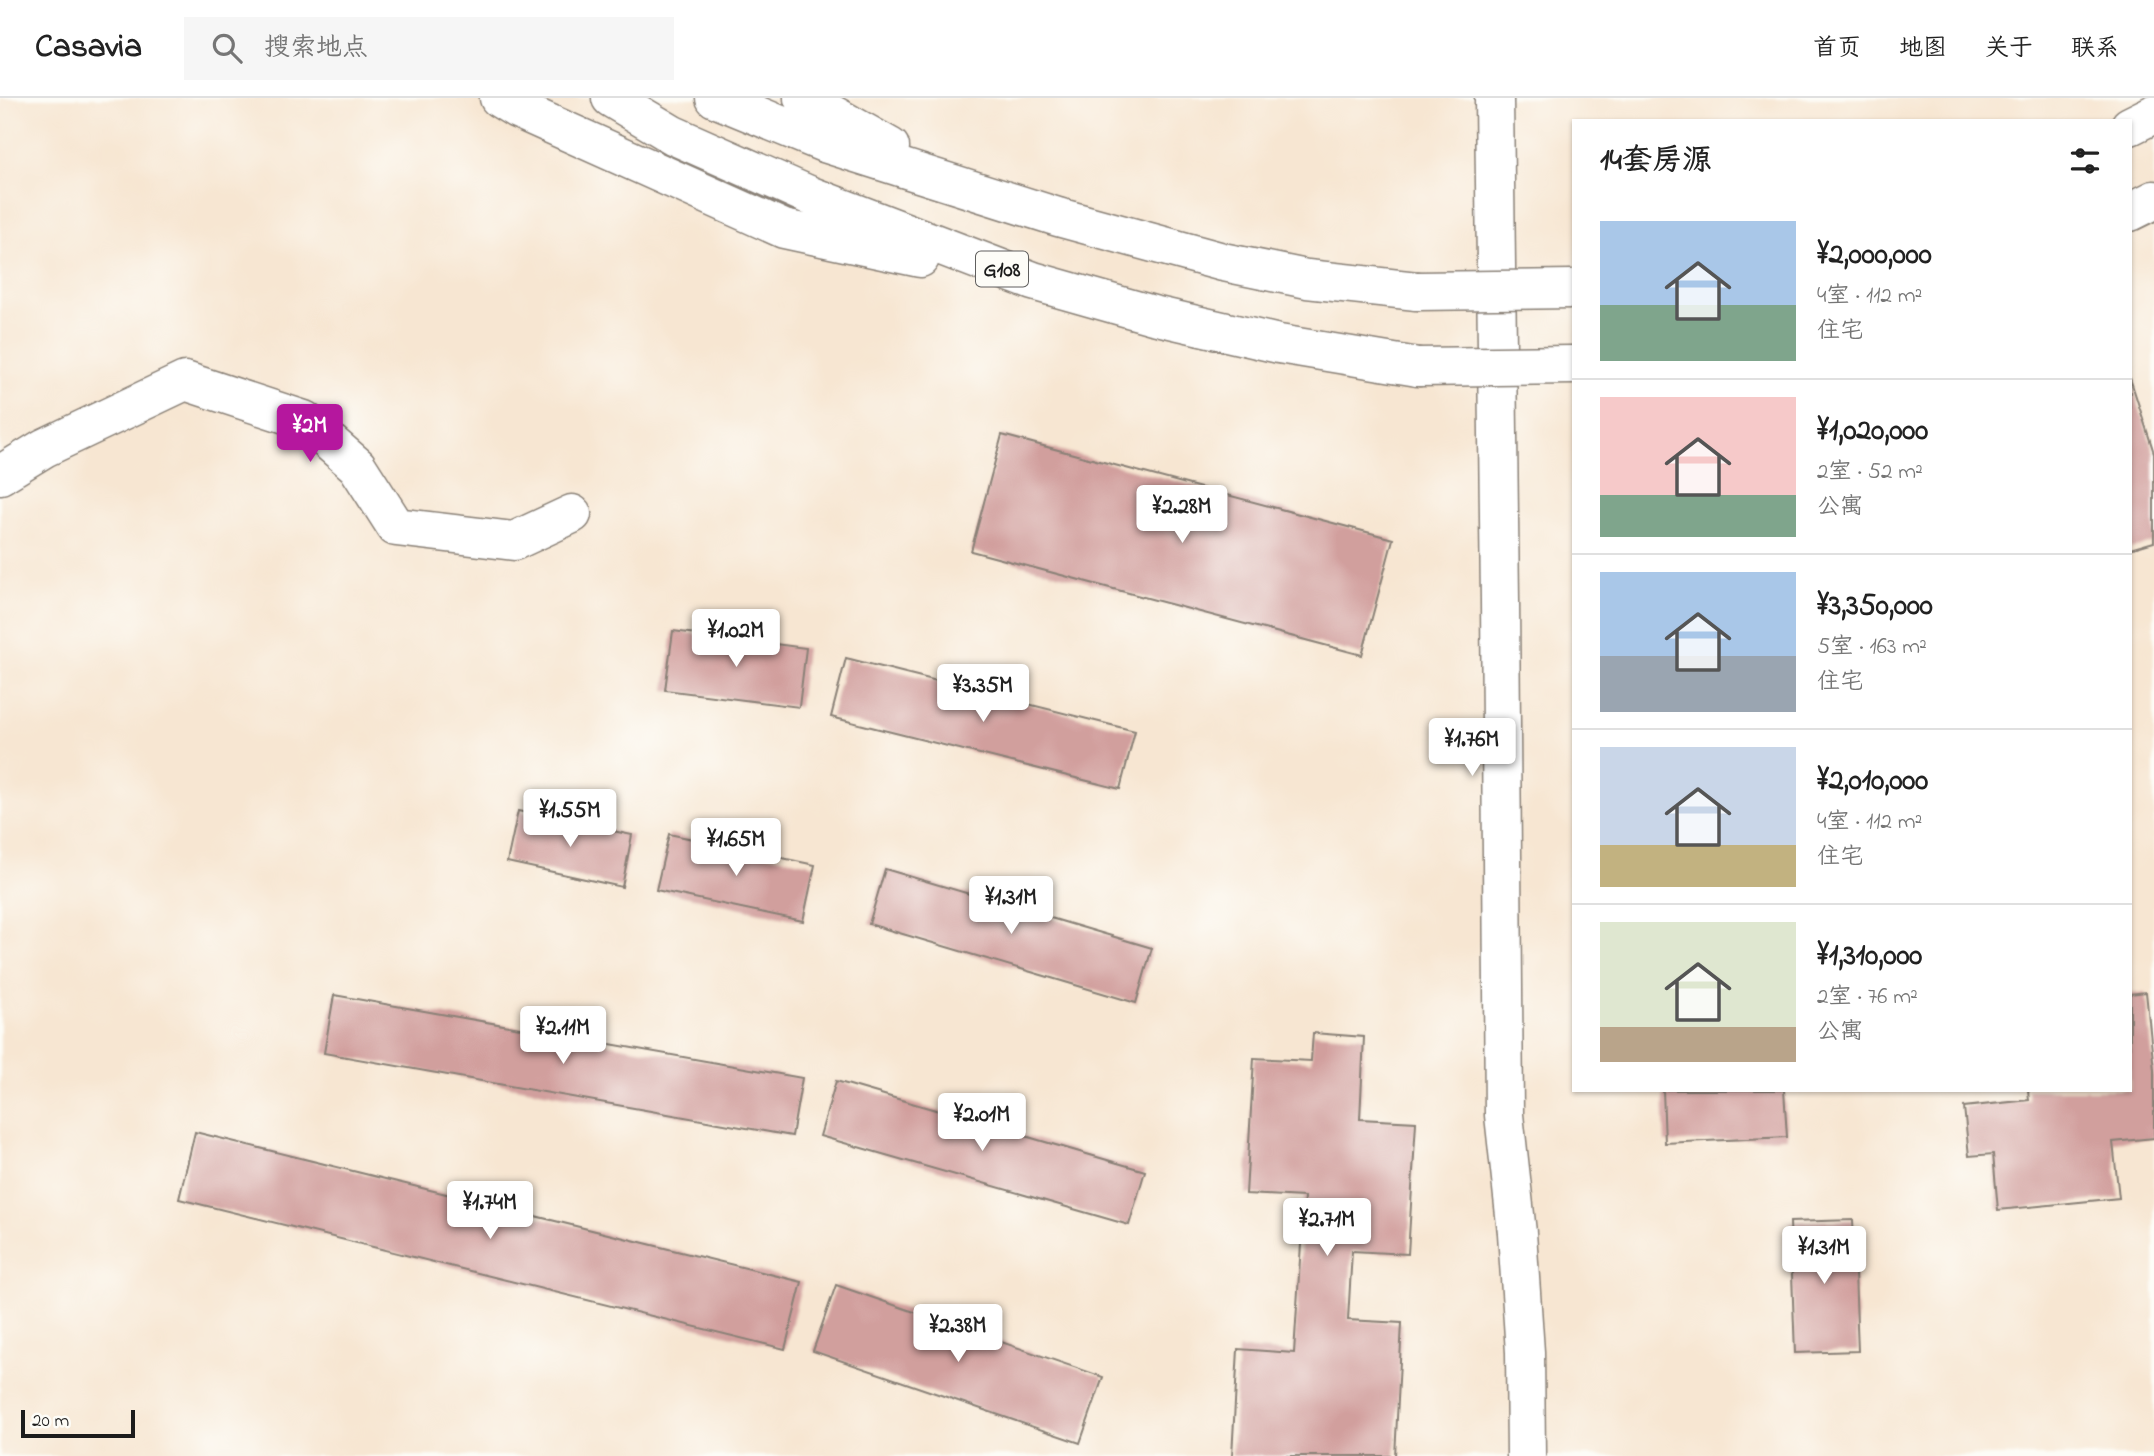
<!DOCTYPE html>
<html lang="zh">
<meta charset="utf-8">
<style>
body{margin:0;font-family:"Indie Flower","LXGW WenKai TC",sans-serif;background:#f6f6f6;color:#222;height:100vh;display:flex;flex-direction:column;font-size:26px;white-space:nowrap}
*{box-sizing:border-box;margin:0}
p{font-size:23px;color:#767676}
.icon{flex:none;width:38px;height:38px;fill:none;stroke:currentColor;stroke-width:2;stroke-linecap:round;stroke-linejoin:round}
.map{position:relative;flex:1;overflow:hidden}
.side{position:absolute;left:1572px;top:21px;width:560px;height:973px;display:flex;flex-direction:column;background:#fff;border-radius:0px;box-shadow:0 2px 5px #0004}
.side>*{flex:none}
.scale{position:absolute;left:21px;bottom:18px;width:114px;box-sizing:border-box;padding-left:7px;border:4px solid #1c1c1c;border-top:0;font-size:19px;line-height:24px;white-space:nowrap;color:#1c1c1c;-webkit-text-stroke:5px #fdfcf7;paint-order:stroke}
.price{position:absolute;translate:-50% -60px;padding:0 16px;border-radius:7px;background:#fff;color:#222;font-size:23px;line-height:46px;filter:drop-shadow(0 2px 4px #0008)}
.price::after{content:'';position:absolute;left:50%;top:42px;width:21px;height:16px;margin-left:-10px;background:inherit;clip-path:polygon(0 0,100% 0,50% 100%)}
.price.active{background:#b5179e;color:#fff}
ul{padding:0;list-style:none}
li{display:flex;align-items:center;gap:21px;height:175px;padding:0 28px}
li+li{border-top:2px solid #e0e0e0}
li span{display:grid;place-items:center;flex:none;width:196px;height:140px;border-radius:0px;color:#555}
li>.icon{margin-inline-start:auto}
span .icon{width:84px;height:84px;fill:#fffc;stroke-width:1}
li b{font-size:30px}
h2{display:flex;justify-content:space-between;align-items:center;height:84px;padding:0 28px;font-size:30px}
header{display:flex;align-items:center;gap:42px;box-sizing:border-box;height:98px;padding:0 35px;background:#fff;border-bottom:2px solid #e0e0e0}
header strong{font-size:33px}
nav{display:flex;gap:38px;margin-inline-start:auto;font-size:24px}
.search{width:490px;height:63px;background:#f6f6f6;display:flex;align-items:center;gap:18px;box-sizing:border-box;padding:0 24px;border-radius:0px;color:#767676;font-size:26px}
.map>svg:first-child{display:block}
.building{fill:#d19f9d}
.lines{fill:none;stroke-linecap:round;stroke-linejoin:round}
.street-casing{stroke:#8a8177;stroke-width:41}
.secondary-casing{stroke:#8a8177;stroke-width:41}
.highway-casing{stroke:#8a8177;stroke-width:41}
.street{stroke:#fff;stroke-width:38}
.secondary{stroke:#fff;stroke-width:38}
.highway{stroke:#fff;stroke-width:38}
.highway-bridge-casing{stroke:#8a8177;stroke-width:41;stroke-linecap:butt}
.highway-bridge{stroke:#fff;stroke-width:38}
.labels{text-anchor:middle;stroke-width:5;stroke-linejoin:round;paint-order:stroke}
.shield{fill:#fdfcf7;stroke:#605f5e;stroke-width:2}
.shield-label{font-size:21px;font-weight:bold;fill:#1c1c1c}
</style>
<header>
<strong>Casavia</strong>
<div class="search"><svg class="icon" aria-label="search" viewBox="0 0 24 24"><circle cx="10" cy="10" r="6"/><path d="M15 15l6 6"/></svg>搜索地点</div>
<nav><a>首页</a><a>地图</a><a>关于</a><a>联系</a></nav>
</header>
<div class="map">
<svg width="2154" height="1358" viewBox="0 0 2154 1358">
<rect width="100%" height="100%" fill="#fdfcf7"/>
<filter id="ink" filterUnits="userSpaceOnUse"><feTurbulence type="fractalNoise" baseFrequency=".0143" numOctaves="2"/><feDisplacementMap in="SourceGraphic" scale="14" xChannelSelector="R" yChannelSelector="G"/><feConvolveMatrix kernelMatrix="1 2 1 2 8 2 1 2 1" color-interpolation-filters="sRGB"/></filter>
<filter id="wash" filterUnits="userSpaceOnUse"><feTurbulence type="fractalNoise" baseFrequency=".00686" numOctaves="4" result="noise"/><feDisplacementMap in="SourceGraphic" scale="28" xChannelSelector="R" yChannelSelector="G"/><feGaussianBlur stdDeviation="1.57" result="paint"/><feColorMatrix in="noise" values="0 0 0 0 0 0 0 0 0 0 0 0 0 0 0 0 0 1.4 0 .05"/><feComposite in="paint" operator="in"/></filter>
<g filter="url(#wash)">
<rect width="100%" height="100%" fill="#f7e6d2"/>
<g id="blocks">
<path class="building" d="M2130 280 2154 355V444L2130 451Z
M1002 337 1393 441 1362 557 971 453Z
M673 533 806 550 799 609 665 592Z
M846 560 1135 633 1120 691 831 619Z
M518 713 632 737 622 789 507 764Z
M669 736 815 767 803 823 656 792Z
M885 771 1152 850 1136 905 869 826Z
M2146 894 2154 972V1040L2113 1044 2119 1100 1998 1112 1993 1056 1969 1058 1964 1009 2029 1002 2028 992H2130V896Z
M334 897 802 980 792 1038 324 955Z
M1313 935 1364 939 1360 1021 1416 1024 1408 1156 1352 1153 1348 1222 1402 1225 1395 1358H1232L1238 1251 1294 1255 1304 1099 1246 1096 1254 960 1311 963Z
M836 983 1145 1073 1129 1127 820 1038Z
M1663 992H1784L1787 1039 1665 1045Z
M195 1034 802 1184 785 1251 179 1101Z
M1853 1122 1858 1253 1795 1255 1790 1124Z
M836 1187 1103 1279 1080 1345 813 1253Z"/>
</g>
</g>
<g filter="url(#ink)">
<use href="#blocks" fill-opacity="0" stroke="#8a8177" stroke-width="2"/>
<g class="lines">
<g class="street-casing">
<path id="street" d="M0 377 44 350 185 283 304 322 357 368 396 429 514 443 572 416"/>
</g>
<g class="secondary-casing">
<path id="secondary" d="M1494 0 1500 503 1504 1017 1517 1135 1525 1254 1526 1358"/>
</g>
<g class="highway-casing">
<path id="highway" d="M499 0 517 11 784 131 920 160
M611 0 673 37 811 98 1033 183 1153 217 1279 246 1418 269
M715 0 824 45 1058 119 1223 164 1307 181 1417 193
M803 0 890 49
M2130 28 2154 16
M2130 114 2154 102"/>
</g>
<use href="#street" class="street"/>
<use href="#secondary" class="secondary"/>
<use href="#highway" class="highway"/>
<g class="highway-bridge-casing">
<path id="highway-bridge" d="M1417 193 1573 191
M1418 269 1573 267"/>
</g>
<use href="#highway-bridge" class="highway-bridge"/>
</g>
</g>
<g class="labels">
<rect class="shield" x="976" y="153.5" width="52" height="35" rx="5"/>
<g class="shield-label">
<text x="1002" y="178">G108</text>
</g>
</g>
</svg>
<div class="scale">20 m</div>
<b class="price active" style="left:310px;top:366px">¥2M</b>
<b class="price" style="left:1182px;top:447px">¥2.28M</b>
<b class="price" style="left:736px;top:571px">¥1.02M</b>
<b class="price" style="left:983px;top:626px">¥3.35M</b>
<b class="price" style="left:1472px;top:680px">¥1.76M</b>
<b class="price" style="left:570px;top:751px">¥1.55M</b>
<b class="price" style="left:736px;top:780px">¥1.65M</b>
<b class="price" style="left:1011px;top:838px">¥1.31M</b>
<b class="price" style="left:563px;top:968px">¥2.11M</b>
<b class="price" style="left:982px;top:1055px">¥2.01M</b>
<b class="price" style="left:490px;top:1143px">¥1.74M</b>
<b class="price" style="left:1327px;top:1160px">¥2.71M</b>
<b class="price" style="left:1824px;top:1188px">¥1.31M</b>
<b class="price" style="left:958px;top:1266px">¥2.38M</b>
<section class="side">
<h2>14套房源<svg class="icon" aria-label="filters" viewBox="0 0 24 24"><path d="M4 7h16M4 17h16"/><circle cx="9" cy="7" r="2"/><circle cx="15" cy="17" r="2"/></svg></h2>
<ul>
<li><span style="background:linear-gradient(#a9c7e8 60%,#7fa58c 0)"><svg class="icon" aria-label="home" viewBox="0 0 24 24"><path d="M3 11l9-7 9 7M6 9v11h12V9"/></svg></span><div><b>¥2,000,000</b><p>4室 · 112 m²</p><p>住宅</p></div></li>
<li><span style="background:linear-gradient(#f6c9c9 70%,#7fa58c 0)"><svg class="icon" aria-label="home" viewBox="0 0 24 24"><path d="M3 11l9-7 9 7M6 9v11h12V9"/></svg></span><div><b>¥1,020,000</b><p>2室 · 52 m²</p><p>公寓</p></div></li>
<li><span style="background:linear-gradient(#a9c7e8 60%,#9aa5b1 0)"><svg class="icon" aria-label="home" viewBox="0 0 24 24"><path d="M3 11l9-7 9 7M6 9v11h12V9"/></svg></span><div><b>¥3,350,000</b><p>5室 · 163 m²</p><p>住宅</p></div></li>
<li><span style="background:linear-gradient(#c9d6e8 70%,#c2b280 0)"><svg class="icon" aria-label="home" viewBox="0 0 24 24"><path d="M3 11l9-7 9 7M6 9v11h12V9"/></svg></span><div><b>¥2,010,000</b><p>4室 · 112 m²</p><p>住宅</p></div></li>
<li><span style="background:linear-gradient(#dfe7d0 75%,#b9a48a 0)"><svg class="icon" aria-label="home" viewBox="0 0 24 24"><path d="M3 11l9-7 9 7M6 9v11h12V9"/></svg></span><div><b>¥1,310,000</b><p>2室 · 76 m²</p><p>公寓</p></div></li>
</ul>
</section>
</div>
